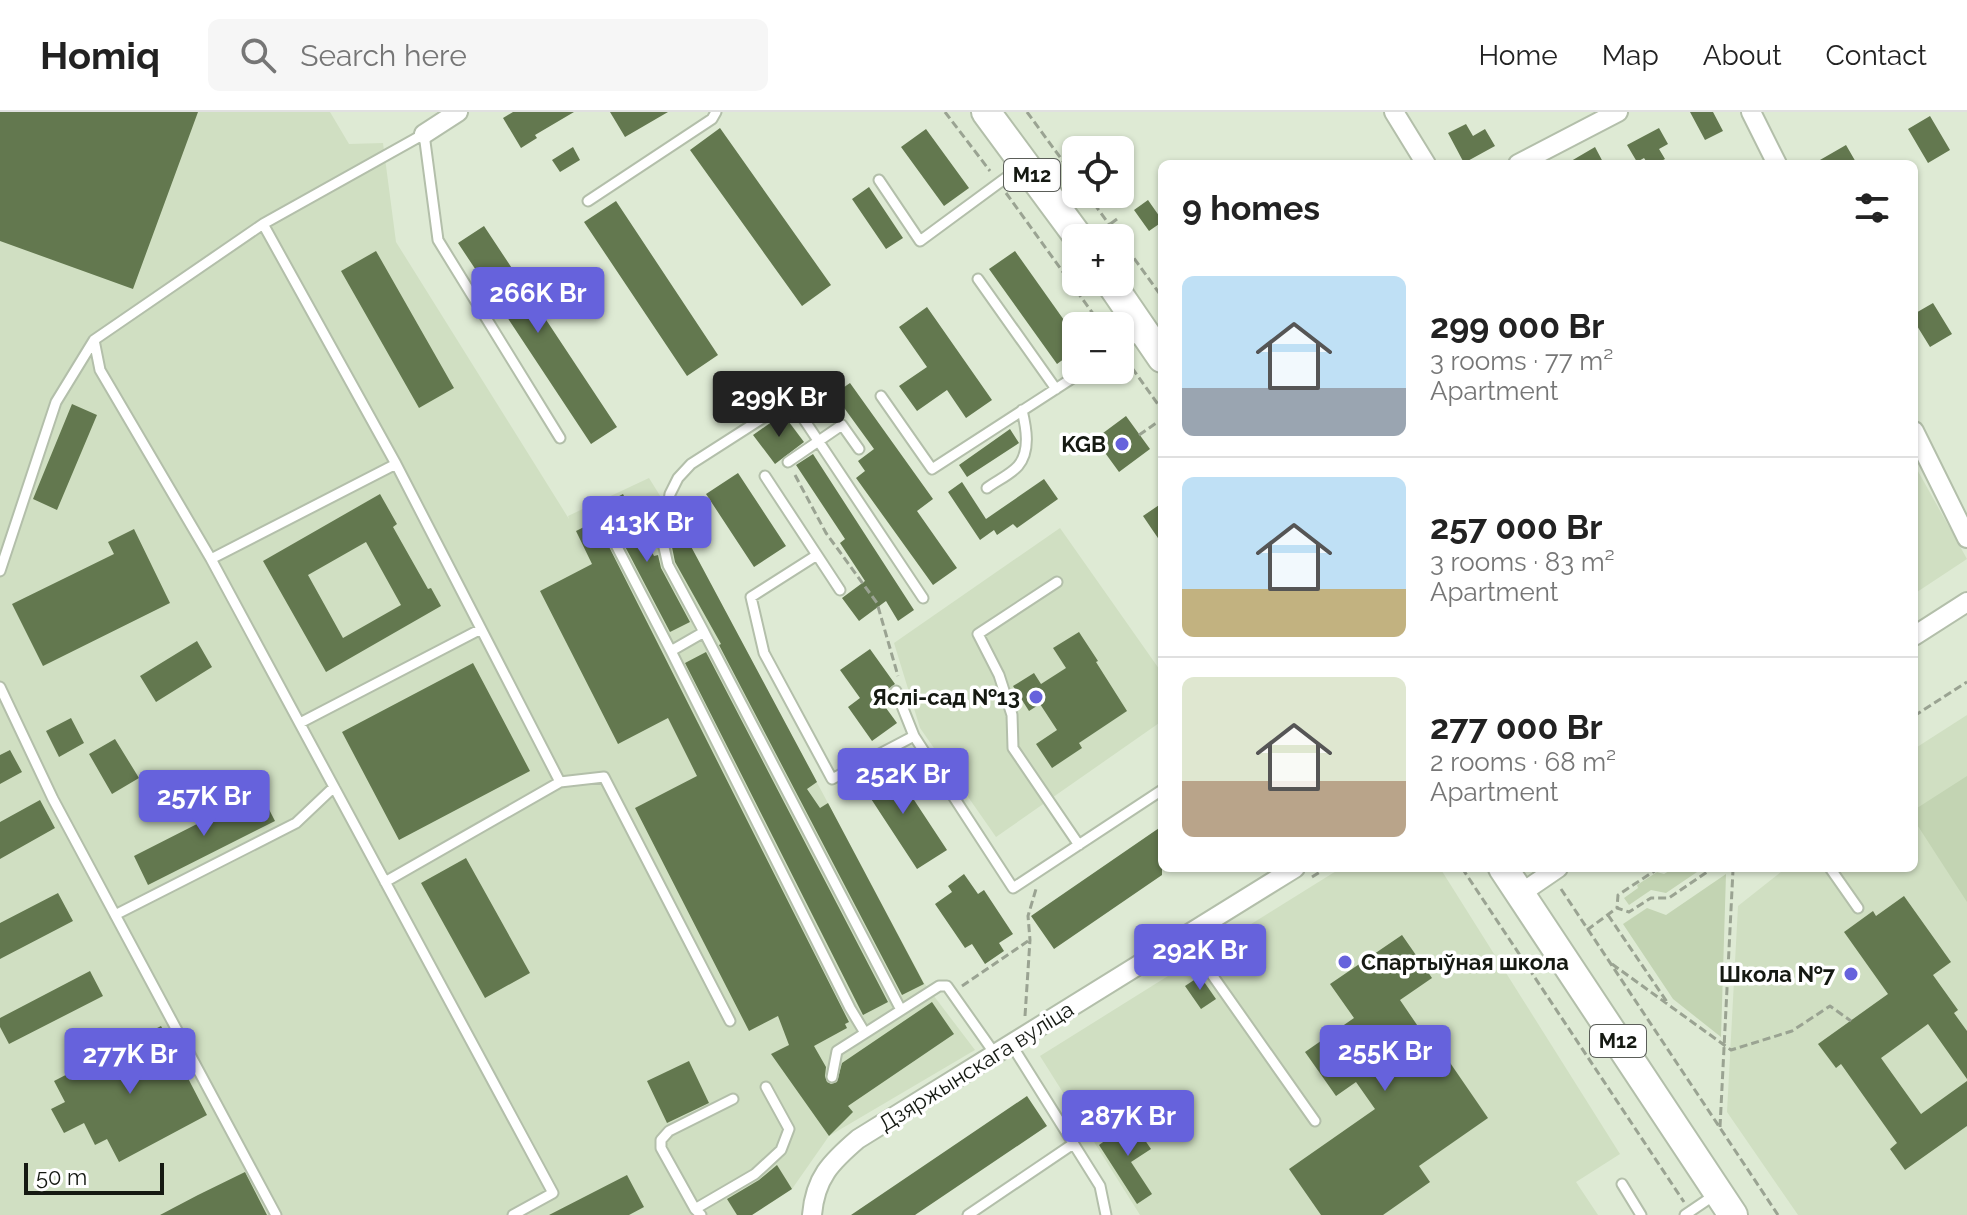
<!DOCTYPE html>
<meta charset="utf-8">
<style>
body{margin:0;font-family:Raleway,sans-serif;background:#f6f6f6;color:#222;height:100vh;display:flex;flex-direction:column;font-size:30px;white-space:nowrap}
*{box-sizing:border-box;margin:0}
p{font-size:26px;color:#767676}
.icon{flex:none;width:44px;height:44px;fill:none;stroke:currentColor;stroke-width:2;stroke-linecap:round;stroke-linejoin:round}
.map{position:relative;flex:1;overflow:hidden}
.sheet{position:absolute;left:1158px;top:48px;width:760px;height:712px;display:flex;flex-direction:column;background:#fff;border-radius:12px;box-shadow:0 2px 6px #0004}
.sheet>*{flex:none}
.fabs{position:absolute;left:1062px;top:24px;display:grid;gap:16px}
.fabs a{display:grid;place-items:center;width:72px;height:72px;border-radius:12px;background:#fff;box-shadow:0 2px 6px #0004;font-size:40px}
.scale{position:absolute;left:24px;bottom:20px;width:140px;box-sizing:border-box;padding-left:8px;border:4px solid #151912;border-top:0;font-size:22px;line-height:28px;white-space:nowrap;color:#151912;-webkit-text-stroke:6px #fff;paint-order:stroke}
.price{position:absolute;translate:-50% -68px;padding:0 18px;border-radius:8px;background:#6662dc;color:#fff;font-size:26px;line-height:52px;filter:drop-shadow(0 2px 4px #0008)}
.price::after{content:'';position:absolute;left:50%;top:48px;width:24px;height:18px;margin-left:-12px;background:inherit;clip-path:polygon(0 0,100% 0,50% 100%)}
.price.current{background:#222;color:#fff}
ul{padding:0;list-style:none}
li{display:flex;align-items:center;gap:24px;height:200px;padding:0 24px}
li+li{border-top:2px solid #e0e0e0}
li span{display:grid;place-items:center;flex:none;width:224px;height:160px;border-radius:12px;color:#555}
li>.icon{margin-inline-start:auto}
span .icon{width:96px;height:96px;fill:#fffc;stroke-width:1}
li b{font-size:34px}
h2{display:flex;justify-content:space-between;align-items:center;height:96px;padding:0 24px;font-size:34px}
header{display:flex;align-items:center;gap:48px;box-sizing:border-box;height:112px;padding:0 40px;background:#fff;border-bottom:2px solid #e0e0e0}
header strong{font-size:38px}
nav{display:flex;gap:44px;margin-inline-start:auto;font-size:28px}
.search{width:560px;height:72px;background:#f6f6f6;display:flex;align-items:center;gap:20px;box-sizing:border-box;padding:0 28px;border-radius:12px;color:#767676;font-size:30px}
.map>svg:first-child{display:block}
.built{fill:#d0dfc2}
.green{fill:#c3d4b3}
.building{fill:#63784f;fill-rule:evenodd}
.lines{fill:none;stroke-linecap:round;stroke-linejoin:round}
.service-casing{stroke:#b3bfaa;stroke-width:13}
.minor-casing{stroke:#b3bfaa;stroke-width:22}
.primary-casing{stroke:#b3bfaa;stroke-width:32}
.path{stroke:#9aa392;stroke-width:3;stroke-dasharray:8 4;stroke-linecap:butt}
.service{stroke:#fff;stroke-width:9}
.minor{stroke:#fff;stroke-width:18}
.primary{stroke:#fff;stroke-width:28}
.poi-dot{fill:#6662dc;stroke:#fff;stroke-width:3}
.labels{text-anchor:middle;stroke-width:7;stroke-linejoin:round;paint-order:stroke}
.shield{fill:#fff;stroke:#5b5e59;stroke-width:2}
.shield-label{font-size:20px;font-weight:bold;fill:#151912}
.poi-label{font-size:22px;font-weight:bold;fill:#151912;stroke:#fff;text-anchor:end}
.street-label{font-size:22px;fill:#151912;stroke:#fff}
</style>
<header>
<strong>Homiq</strong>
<div class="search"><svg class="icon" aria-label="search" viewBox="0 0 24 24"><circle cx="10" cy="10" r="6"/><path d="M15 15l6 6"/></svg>Search here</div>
<nav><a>Home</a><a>Map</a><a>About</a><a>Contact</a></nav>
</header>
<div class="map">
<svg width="1967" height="1103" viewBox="0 0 1967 1103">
<rect width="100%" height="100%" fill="#deead4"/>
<path class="built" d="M0 0H330L349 32 383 31 396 130 569 407 568 404 649 366 687 427 924 871 975 938 829 1024 792 1077 752 1103H0Z
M1914 352 1967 447 1914 482Z
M1060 416 1162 561V609L996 725 920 616 894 531Z
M1967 603V1103H1798L1727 1000 1738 794 1786 756H1914V637Z
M1341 756H1440L1620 1042 1576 1070 1598 1103H1140L1040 944Z"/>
<path class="green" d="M1967 664V790L1914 708V698Z
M1674 756H1698L1700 758 1666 781 1651 778 1629 793 1624 786 1638 776 1637 773 1657 760 1664 762Z
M1726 762 1721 925 1673 887 1623 812 1647 796 1666 803Z"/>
<path class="building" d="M0 0H198L133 177 0 129Z
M513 0H574L535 23 537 26 521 36 503 6Z
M610 0H668L625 25Z
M1690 0H1713L1723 19 1705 28Z
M1930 4 1950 38 1928 51 1908 17Z
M1466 12 1473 24 1485 17 1495 34 1464 51 1448 21Z
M720 16 831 173 802 194 690 38Z
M1659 16 1668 32 1659 37 1665 47 1656 52H1648L1644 46 1637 50 1627 33Z
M926 17 969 76 944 94 901 35Z
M1846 33 1857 52H1813Z
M573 35 580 48 560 60 552 48Z
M1595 35 1604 52H1566Z
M869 75 903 126 886 137 852 87Z
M1148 88 1162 108V110L1149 119 1134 98Z
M616 89 718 243 687 264 584 110Z
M484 114 617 315 591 332 458 131Z
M376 139 454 276 419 296 341 159Z
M1015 139 1076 225V238L1057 252 989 157Z
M1933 191 1952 222 1930 235 1914 209V202Z
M927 195 992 288 966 306 947 278 917 299 899 274 927 255 899 215Z
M850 271 933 387 917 399 957 456 933 473 856 366 865 359 858 349 874 337 834 282Z
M72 292 97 303 57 398 33 387Z
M783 302 804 330 775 352 753 323Z
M1126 304 1150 337 1119 360 1095 327Z
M1010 317 1019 331 967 365 959 353Z
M813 342 914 498 898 509 886 489 859 509 842 486 865 469 840 431 845 427 796 353Z
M738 361 786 434 754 455 706 382Z
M1044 367 1058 387 1017 416 1013 412 997 423 994 418 980 428 948 380 962 370 986 407Z
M380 382 397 412 393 415 428 477 431 476 441 494 326 560 263 449ZM366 430 401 493 343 526 308 463Z
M623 382 654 444 658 443 661 456 690 510 670 520 608 402 611 401 606 391Z
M1162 391V432L1143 404Z
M596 409 849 910 845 912 847 916 814 934 826 955 825 964 827 970 831 972 837 970 842 951 932 890 954 922 848 994 853 1000 829 1024 771 942 789 933 778 904 749 919 635 696 697 664 668 606 618 632 540 479 592 452 576 419Z
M134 417 170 491 43 554 12 492 114 442 108 430Z
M687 427 817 670 807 677 820 696 828 691 924 872 902 883 719 533 721 532 675 450 672 435Z
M1079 520 1098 549 1096 550 1127 599 1079 631 1082 636 1052 656 1036 632 1057 618 1040 592 1029 599 1013 574 1034 561 1041 572 1066 556 1053 536Z
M197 529 212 555 156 590 140 564Z
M870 537 895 572 878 585 897 611 872 629 848 595 860 586 840 558Z
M706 540 888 890 863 903 685 551Z
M473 551 530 659 399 728 342 620Z
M71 606 84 631 59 645 46 619Z
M115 627 139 666 112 682 89 642Z
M10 638 22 660 0 672V643Z
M889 650 947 738 917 757 860 670Z
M260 680 275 709 148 773 134 744Z
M40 688 55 716 0 747V710Z
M1162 714V763L1054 837 1031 804Z
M466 746 530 861 485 886 421 771Z
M964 762 978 782 984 778 1013 822 999 831 1004 839 985 852 972 832 965 836 935 792 952 780 948 774Z
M58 781 73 809 0 847V811Z
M1904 784 1951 850 1933 863 1958 898 1954 901 1967 919V967L1928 912 1881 946 1921 1002 1967 969V1014L1905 1058 1890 1037 1897 1031 1841 952 1836 956 1818 932 1888 882 1844 820 1873 799 1876 804Z
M1402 823 1432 866 1400 888 1428 929 1433 926 1488 1006 1419 1054 1430 1070 1383 1103H1321L1289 1057 1375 997 1356 970 1336 984 1305 940 1354 906 1330 872Z
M90 859 103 884 9 932 0 915V906Z
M1200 864 1216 887 1201 897 1185 874Z
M161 914 207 1003 119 1050 107 1027 95 1033 84 1011 64 1021 51 997 65 990 54 969Z
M689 949 709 991 667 1011 647 969Z
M1027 984 1047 1014 915 1103H851Z
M1131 1008 1151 1037 1131 1050 1152 1082 1137 1092 1099 1033 1110 1025 1109 1023Z
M777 1053 792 1077 752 1103H737L727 1087 759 1068Z
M245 1060 267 1103H160L198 1083Z
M627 1063 644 1095 629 1103H549Z"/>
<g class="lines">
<g class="service-casing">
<path id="service" d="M879 68 920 129 1022 54
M588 89 712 7 716 0
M978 167 1056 277
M94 228 100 258 211 447 553 1081 513 1103
M1120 235 1141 222
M881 284 932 357 1085 258
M788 350 842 313 859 337
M765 364 817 443 751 485 764 541 832 667 914 624
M987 376C996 369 1010 363 1018 354 1031 339 1026 315 1022 298
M603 408 671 539 850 896 865 921
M817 443 840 478
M211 447 396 352 263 112
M0 459 56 290 94 228 263 112 424 22 438 128 560 326
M1057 470 978 522 999 563 1012 603 1013 636 1079 733
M704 520 668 453 663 431 670 382 678 366 691 352 791 288 923 486
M671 539 704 520 901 898
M0 575 53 687 276 1103
M896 579 914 624 1013 776 1162 678
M300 611 481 517
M560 670 604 665 730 909
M1830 756 1858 796
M385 770 560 670 396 352
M115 803 296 711 334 675
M1184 823 1315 1009
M1011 932 1100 1074 1106 1103
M832 965 837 939 939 874H947L995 942
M1622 1072 1641 1103
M695 1097 755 1062 781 1038 789 1017 766 975
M701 1103 695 1097 661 1036V1028L669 1019 733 987
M968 1103 1073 1032
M1685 1103 1716 1082"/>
</g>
<g class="minor-casing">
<path id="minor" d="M1394 0 1426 52
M1751 0 1777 52
M424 22 458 0
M1518 52 1618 0
M1914 319 1967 426
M1914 524 1967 490
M1520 782 1558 756
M812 1103C815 1066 831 1050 858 1027L1295 756"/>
</g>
<g class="primary-casing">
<path id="primary" d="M986 0 1079 126
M1110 170 1162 246
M1503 756 1733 1103"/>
</g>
<path class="path" d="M945 0 990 59
M1027 0 1076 67
M1006 81 1102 214
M1087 82 1119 126
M1101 119 1117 107
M1120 127 1162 185
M1125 246 1162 298
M1139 323 1162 307
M795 363 826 421 877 491 898 564
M1914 604 1967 570
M1462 756 1684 1090
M1659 756 1618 783 1617 796 1629 800 1651 786H1669L1713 756
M1312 765 1326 756
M1561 777 1778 1103
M1608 803 1667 890
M1587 818 1617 796
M1612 852 1731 938 1792 919 1830 894 1851 909
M962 874 1028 829
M1025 904 1030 828 1028 804 1036 777
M1720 1015 1733 758 1731 756"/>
<use href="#service" class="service"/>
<use href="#minor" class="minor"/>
<use href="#primary" class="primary"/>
</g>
<g class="poi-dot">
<circle cx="1122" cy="332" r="8"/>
<circle cx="1036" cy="585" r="8"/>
<circle cx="1345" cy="850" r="8"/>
<circle cx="1851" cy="862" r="8"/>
</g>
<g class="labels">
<g class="shield">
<rect x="1004" y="47" width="56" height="32" rx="6"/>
<rect x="1590" y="913" width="56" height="32" rx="6"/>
</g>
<g class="shield-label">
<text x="1032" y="70">М12</text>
<text x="1618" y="936">М12</text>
</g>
<g class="poi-label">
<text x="1106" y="340">KGB</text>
<text x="1020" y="593">Яслі-сад №13</text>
<text x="1361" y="858" text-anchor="start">Спартыўная школа</text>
<text x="1835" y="870">Школа №7</text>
</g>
<g class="street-label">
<text transform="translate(976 954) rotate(-32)" y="8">Дзяржынскага вуліца</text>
</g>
</g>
</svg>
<div class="fabs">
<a><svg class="icon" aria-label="locate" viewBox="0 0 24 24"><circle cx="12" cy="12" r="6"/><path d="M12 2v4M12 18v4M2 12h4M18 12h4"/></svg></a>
<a>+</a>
<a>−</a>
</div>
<div class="scale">50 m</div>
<b class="price" style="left:538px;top:223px">266K Br</b>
<b class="price current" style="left:779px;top:327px">299K Br</b>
<b class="price" style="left:647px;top:452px">413K Br</b>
<b class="price" style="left:903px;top:704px">252K Br</b>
<b class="price" style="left:204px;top:726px">257K Br</b>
<b class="price" style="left:1200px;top:880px">292K Br</b>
<b class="price" style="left:1385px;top:981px">255K Br</b>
<b class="price" style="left:130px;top:984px">277K Br</b>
<b class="price" style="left:1128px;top:1046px">287K Br</b>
<section class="sheet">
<h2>9 homes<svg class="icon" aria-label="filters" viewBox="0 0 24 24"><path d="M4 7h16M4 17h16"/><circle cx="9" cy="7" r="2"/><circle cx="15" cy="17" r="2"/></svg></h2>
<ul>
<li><span style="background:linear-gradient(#bfe0f5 70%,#9aa5b1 0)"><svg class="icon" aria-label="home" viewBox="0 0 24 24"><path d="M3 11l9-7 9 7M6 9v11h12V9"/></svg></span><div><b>299 000 Br</b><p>3 rooms · 77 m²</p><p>Apartment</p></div></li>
<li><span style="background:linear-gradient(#bfe0f5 70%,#c2b280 0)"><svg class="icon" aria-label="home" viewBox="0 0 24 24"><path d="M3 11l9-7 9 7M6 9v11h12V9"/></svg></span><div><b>257 000 Br</b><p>3 rooms · 83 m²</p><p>Apartment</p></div></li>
<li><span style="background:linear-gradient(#dfe7d0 65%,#b9a48a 0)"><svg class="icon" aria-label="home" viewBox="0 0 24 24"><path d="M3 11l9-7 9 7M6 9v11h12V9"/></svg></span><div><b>277 000 Br</b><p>2 rooms · 68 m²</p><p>Apartment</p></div></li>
</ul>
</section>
</div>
